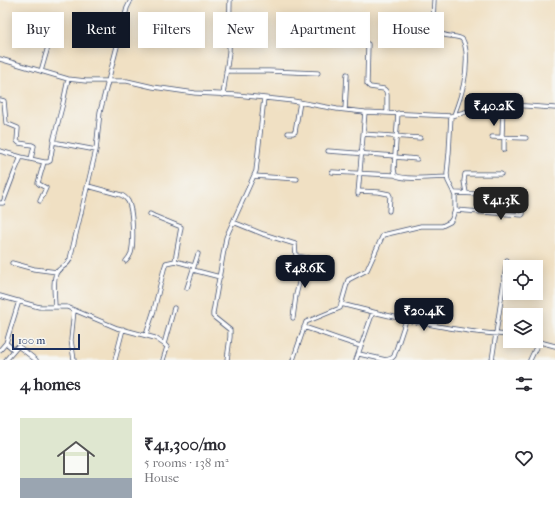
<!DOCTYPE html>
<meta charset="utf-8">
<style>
body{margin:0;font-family:"IM FELL French Canon",serif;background:#f2f2f3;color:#2b2b33;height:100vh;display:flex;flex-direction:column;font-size:15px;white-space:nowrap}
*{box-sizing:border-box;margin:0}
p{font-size:13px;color:#7c7c81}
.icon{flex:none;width:22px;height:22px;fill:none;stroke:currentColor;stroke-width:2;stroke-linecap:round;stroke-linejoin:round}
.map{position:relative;height:360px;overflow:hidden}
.details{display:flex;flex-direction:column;background:#fff;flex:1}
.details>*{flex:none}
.hud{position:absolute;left:12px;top:12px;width:531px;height:36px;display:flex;gap:8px}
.tools{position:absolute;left:503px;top:260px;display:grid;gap:8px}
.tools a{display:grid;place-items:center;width:40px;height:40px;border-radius:0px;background:#fff;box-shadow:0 2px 10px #0003;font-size:20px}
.scale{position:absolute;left:12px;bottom:10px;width:68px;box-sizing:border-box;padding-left:4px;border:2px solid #1b2f5e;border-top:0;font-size:11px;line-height:14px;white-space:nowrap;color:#1b2f5e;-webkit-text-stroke:3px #f6f6f2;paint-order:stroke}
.price{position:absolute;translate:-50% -34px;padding:0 9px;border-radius:8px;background:#111827;color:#fff;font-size:13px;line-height:26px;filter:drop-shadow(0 1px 2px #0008)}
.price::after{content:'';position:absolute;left:50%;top:24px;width:12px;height:9px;margin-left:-6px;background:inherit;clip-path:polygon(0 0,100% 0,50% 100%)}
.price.selected{background:#222;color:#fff}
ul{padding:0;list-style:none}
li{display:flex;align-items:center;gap:12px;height:100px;padding:0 20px}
li span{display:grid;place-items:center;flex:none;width:112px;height:80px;border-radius:0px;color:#555}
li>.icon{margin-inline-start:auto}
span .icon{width:48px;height:48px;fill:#fffc;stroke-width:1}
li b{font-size:17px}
h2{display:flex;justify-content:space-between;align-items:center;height:48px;padding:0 20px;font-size:17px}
.chip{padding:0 14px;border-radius:0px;background:#fff;box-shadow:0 2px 10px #0003;font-size:14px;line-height:36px}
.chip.selected{background:#111827;color:#fff}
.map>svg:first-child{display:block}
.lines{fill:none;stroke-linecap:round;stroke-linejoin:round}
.minor-casing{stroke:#3b4a6d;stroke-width:5}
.minor{stroke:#fff;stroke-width:3.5}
</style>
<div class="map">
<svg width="555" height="360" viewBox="0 0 555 360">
<rect width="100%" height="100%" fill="#f6f6f2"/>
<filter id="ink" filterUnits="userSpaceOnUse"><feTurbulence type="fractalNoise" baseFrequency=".025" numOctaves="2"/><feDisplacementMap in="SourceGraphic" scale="8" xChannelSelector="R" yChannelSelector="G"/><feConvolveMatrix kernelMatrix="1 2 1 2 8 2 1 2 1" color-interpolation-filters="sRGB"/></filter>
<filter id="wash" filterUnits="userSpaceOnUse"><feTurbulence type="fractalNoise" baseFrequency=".012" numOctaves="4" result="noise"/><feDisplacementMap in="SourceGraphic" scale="16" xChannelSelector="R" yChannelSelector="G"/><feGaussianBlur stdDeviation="0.9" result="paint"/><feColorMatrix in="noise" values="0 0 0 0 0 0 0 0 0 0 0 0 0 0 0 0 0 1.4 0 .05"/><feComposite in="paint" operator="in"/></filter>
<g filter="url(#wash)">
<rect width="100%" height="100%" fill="#f0e0c3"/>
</g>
<g filter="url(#ink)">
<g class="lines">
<g class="minor-casing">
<path id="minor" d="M434 0 433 24 436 31C444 38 457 35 462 39 465 42 465 47 466 51 468 74 462 94 454 115
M338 40 368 44 367 84 370 87 384 89 386 91 387 95V113
M0 59 68 79 86 81H127L153 87 195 93 237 95 293 101 337 109 365 112 451 116 490 105H512L555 108
M41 71 56 19
M226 71H269L318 73
M223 95 229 52 230 0
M0 100 4 101 6 123 18 128 17 141 19 143 32 145 34 146 31 159
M503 105 502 136 504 139V150
M345 110 347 74
M398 113 394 169 395 175C403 181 436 177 447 177
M288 133H293L295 132 300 102
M363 134 420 138
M492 137 526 138
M53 142 96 150
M0 151 21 157
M328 151 395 156
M395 157 417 159
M332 172 394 175
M254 176 297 179
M88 186 121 195C124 196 126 198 128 201 133 210 134 243 131 253 130 256 128 259 126 261
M358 191 379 192 389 194 390 196 389 211
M455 193 505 195
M466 193 464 181 465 174H501
M358 194 365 112
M40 201 46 188 39 184 38 183 44 162
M0 203H3L4 200 15 171 21 157 44 162H48L50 161 54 138 63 103 68 79
M455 210 522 215 523 214V202
M150 214 154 216 181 227 175 261
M233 222 263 234 295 244 296 256 309 258 313 262V270L311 275 307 276 301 274
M12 263 34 269 57 272
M193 270 220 277
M187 288 198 254
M0 296 39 307H67L117 328 155 338 164 344 167 347 163 360
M341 304C396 318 453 332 510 335
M55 307C55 298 52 279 57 272 61 266 67 267 70 259L96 150 100 112 127 8 131 0
M74 310 71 340 74 360
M293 318 296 295 305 258
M304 327C323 333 342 341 361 346
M146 335 154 310 164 269 166 263 175 261 194 266
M536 341 555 346
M6 343 19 301
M164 344 174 308
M0 350 6 343 14 350
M359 354 386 360 392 358 394 356 406 320
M6 360 18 346 36 360
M115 360 123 329
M227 360 230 337V330L215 318 213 316V313L226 238 228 233 256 171 264 98
M293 360 306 322 340 308 348 280 367 270 383 235 421 226H442L450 222 452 219 455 210V196L453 191 448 181 447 174 449 153 451 116
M356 360 373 312
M492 360 507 260
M530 360 539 341"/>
</g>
<use href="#minor" class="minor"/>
</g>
</g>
</svg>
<div class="tools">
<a><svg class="icon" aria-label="locate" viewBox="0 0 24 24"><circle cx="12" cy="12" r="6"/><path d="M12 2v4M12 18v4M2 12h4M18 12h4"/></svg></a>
<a><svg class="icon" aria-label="layers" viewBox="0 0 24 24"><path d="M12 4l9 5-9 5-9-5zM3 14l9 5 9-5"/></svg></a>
</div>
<div class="scale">100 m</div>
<b class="price" style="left:494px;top:127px">₹40.2K</b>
<b class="price selected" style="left:501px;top:221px">₹41.3K</b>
<b class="price" style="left:305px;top:289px">₹48.6K</b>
<b class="price" style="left:424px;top:332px">₹20.4K</b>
<div class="hud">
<a class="chip">Buy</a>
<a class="chip selected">Rent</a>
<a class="chip">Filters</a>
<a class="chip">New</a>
<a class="chip">Apartment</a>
<a class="chip">House</a>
</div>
</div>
<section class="details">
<h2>4 homes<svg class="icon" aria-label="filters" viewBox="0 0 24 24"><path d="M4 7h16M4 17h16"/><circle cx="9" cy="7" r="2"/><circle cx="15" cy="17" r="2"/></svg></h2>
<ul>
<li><span style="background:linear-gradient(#dfe7d0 75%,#9aa5b1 0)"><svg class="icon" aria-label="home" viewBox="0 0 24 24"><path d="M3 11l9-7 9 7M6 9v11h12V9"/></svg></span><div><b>₹41,300/mo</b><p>5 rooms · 138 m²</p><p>House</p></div><svg class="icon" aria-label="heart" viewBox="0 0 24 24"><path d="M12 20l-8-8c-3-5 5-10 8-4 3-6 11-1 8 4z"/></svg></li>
</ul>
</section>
